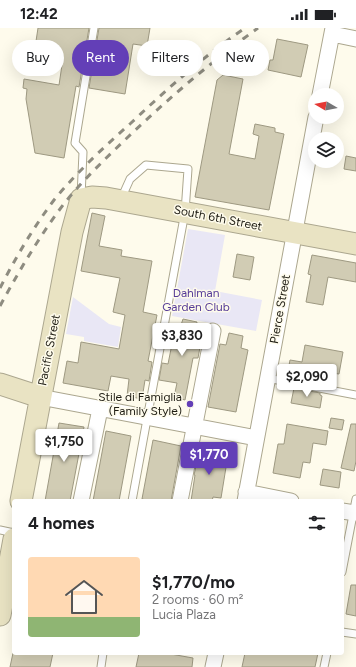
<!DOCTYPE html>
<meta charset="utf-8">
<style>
body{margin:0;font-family:Figtree,sans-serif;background:#f6f6f6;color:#202124;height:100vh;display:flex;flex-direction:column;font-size:15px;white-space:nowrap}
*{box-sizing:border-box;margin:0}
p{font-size:13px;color:#757577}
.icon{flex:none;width:22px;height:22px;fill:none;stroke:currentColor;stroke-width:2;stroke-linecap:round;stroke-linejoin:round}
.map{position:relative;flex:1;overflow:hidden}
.panel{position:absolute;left:12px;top:471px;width:332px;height:156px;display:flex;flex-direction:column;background:#fff;border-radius:4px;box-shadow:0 4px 16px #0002}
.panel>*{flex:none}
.top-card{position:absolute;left:12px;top:12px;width:332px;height:36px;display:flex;gap:8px}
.needle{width:26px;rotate:280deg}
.buttons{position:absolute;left:308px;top:60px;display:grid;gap:8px}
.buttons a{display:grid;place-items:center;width:36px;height:36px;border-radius:50%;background:#fff;box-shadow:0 4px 16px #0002;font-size:20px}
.price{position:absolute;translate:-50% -34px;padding:0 9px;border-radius:4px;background:#fff;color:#222;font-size:13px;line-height:26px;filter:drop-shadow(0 1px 2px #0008)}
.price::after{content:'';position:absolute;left:50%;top:24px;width:12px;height:9px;margin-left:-6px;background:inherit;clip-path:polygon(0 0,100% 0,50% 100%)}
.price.active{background:#633fb7;color:#fff}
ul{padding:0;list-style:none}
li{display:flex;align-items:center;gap:12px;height:100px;padding:0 16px}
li+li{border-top:1px solid #e0e0e0}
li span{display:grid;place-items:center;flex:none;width:112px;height:80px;border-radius:4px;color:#555}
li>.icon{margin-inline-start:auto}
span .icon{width:48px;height:48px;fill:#fffc;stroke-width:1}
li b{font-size:17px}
h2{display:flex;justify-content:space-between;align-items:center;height:48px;padding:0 16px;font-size:17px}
.chip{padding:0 14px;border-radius:18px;background:#fff;box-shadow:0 4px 16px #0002;font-size:14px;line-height:36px}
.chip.active{background:#633fb7;color:#fff}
.status{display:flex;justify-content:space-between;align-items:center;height:28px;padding:0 20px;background:#fff;direction:ltr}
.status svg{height:11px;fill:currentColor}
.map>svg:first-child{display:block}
.green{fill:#e9e7f5}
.building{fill:#d1ccb4;stroke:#9e9982}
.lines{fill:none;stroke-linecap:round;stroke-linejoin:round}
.lane-casing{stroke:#aca78f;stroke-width:9}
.street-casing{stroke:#aca78f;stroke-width:17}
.secondary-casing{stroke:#aca78f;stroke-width:23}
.lane{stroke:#fff;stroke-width:7}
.street{stroke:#fff;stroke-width:15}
.secondary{stroke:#e9e3c3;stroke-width:21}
.rail{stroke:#8e8c80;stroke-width:3;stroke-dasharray:7 7;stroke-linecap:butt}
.poi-dot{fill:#633fb7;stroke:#fefbec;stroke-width:1.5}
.labels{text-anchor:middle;stroke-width:3;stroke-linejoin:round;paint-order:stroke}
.street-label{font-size:12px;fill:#1e1c13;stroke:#fefbec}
.park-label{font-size:12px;fill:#563c98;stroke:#fefbec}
.poi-label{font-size:12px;fill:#1e1c13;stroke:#fefbec;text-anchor:end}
</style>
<div class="status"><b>12:42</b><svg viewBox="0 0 49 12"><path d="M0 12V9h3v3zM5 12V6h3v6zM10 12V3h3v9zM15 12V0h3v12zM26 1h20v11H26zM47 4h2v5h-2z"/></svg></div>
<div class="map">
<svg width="356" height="639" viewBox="0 0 356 639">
<rect width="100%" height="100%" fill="#fefbec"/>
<path class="green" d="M188 201 225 207 215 263 262 272 256 303 172 288Z
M73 269 109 296 121 299 118 319 84 313V309L66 306Z"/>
<path class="building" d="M38 0H89L79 59 76 58 64 130 35 125 26 71 27 61 23 60 24 51 59 57 62 37 33 33Z
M99 0H150L147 18 133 16 125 66 89 60Z
M277 11 308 17 301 49 268 42 270 32H273Z
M223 47 243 51 229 126 255 131 259 108 253 106 255 96 275 100V104L284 106 269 182 195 169 217 52Z
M346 128 356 130V143L344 141Z
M92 185 105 188 99 218 122 222 121 228 152 233 143 284 157 287 148 333 152 334 149 353 145 352 142 371 127 368 129 351 111 348 108 363 63 355 67 333 78 335 81 314 119 321 125 287 113 284 120 250 81 243Z
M237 226 254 229 250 252 233 249Z
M312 227 356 235V254L328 249 323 277 306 274 311 247 308 246Z
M183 291 197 294 196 300 203 303 198 330H193L185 372 174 369 177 355 159 352 162 335 168 336 176 296 181 297Z
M229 305 243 308 241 320 248 322 236 384 208 379 220 316 226 317Z
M305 317 343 324 339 346 324 344 322 355 287 348 290 332 302 334Z
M294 360 320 365V367L322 368 320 380 291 375Z
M331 390 344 392 342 402 329 400Z
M59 395 84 399 70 473H45Z
M287 396 328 403 326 417 313 415 310 435 303 434 300 450 273 445 278 416H284Z
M351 396H356V433L354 443 341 440Z
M106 403 131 408 119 473H93Z
M153 412 181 418 171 473H150L142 471Z
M200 421 228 427 221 470 213 469 212 473H191L195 447H194Z
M323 441 341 444 339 460 320 457Z
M351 557H356V588L346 586Z
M13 625H53L50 639H10Z
M139 625H165L193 630 192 639H136Z
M245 625H318L315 639H242Z"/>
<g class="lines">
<g class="lane-casing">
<path id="lane" d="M81 169 83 124 75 115 94 0
M121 171 130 151 146 137 188 141 185 184 132 473
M267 350 356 367
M0 502 14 505
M342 544 356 471
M342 604 356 606
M101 639 103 625
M324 639 327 625"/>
</g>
<g class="street-casing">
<path id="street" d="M332 6 356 11
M320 67 333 0
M40 369 256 410
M246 464 291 473
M81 473 100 381
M180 473 213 303
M245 473 316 89
M342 483 356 485
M213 639 216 625"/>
</g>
<g class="secondary-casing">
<path id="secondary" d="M0 356 40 369
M21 473 72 204 81 171 92 169 106 170 356 216
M0 587 14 511"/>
</g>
<use href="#lane" class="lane"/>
<use href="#street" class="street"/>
<use href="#secondary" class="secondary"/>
<path class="rail" d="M0 260C16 229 33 200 54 172 77 144 104 119 131 95 167 61 204 28 245 0
M0 278C19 243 39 209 63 177 82 153 105 131 128 109 169 70 212 33 258 0"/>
</g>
<circle class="poi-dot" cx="190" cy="376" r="4"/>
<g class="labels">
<g class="street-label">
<text transform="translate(218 190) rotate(11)" y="4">South 6th Street</text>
<text transform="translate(280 281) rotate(-80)" y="4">Pierce Street</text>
<text transform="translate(49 322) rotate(-79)" y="4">Pacific Street</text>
</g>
<g class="park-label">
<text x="196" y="269">Dahlman<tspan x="196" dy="14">Garden Club</tspan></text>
</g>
<g class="poi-label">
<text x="182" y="373">Stile di Famiglia<tspan x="182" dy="14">(Family Style)</tspan></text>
</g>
</g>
</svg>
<div class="buttons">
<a><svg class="needle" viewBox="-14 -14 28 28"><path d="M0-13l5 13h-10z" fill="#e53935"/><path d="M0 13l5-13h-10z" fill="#757577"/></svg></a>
<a><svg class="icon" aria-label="layers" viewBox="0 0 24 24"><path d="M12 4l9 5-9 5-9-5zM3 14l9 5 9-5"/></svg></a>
</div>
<b class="price" style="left:182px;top:329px">$3,830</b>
<b class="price" style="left:307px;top:370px">$2,090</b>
<b class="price" style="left:64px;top:435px">$1,750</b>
<b class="price active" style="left:209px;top:448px">$1,770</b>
<div class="top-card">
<a class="chip">Buy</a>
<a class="chip active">Rent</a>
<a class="chip">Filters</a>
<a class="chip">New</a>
</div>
<section class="panel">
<h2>4 homes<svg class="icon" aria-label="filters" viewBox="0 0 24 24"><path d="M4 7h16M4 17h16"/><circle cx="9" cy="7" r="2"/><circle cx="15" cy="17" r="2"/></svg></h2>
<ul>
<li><span style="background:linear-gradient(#ffd9b3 75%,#8fb573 0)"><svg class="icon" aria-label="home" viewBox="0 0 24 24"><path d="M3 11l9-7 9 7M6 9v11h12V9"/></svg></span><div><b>$1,770/mo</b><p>2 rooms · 60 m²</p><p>Lucia Plaza</p></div></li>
</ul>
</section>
</div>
